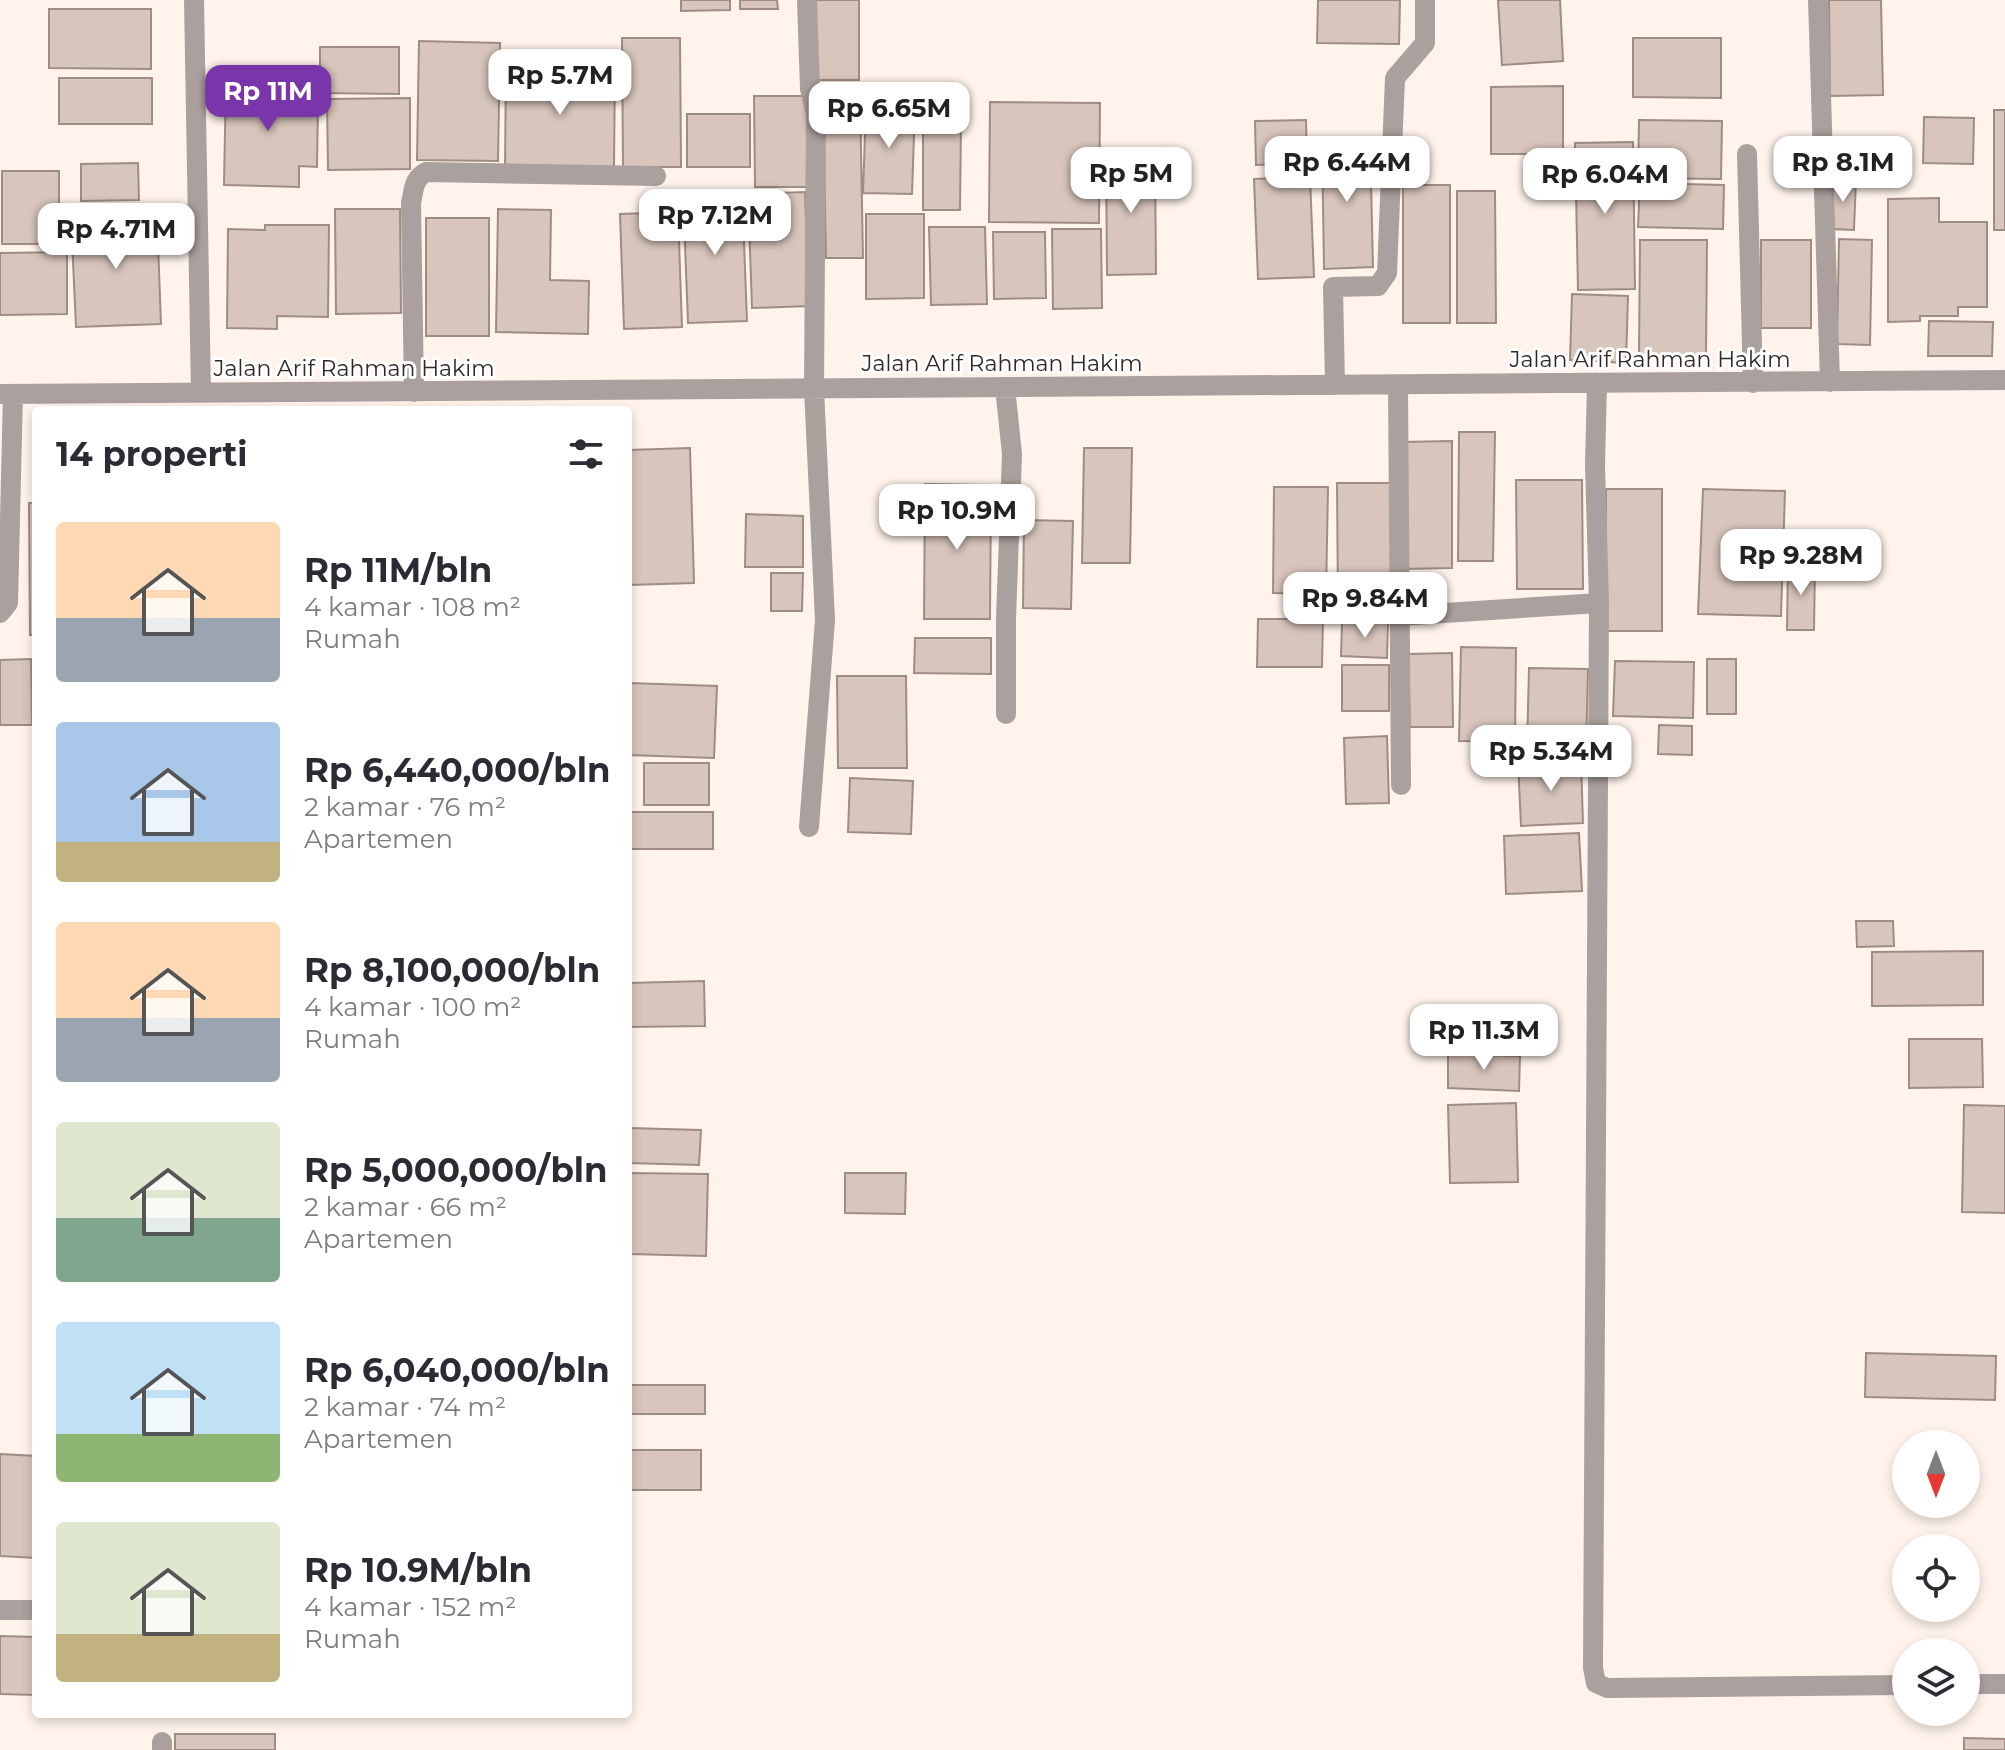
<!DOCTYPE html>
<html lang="id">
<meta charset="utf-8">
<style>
body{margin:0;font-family:Montserrat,sans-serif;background:#f2f2f3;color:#2b2b33;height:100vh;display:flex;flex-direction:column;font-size:30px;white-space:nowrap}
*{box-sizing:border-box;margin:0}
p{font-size:26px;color:#7c7c81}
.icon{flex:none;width:44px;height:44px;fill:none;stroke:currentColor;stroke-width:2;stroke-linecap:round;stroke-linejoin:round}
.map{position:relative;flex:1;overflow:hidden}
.panel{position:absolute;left:32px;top:406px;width:600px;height:1312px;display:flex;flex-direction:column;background:#fff;border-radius:8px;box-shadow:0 4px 12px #0003}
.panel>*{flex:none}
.needle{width:52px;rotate:180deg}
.tools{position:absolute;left:1892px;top:1430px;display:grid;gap:16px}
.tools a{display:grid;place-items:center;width:88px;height:88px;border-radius:50%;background:#fff;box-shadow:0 4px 12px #0003;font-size:40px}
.price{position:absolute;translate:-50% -68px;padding:0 18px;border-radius:16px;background:#fff;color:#222;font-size:26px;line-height:52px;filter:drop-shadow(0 2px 4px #0008)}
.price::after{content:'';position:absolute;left:50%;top:48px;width:24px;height:18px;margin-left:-12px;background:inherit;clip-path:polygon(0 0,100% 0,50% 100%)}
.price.selected{background:#7935a9;color:#fff}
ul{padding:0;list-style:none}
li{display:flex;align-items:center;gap:24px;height:200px;padding:0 24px}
li span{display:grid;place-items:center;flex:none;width:224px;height:160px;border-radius:8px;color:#555}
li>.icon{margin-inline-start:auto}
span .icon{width:96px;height:96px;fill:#fffc;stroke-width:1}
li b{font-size:34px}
h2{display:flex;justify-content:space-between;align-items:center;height:96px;padding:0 24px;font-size:34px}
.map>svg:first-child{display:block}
.building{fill:#d8c5bb;stroke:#9f8c83;stroke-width:2}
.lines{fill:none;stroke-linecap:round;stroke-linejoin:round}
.street{stroke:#aaa09e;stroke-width:20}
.labels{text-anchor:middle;stroke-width:6;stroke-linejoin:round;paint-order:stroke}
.street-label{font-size:22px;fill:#2f2824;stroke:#fff}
</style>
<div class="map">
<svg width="2005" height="1750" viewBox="0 0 2005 1750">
<rect width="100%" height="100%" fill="#fff3ec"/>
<path class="building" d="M681 0H730V10L681 11Z
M740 0H777L778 9H740Z
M814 0H859V80H814Z
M1318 0H1400L1399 44 1317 43Z
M1498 0H1560L1563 61 1502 65Z
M1829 0H1881L1883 95 1830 96Z
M49 9H151V69L49 68Z
M622 38H680L681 167H623Z
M1633 38H1721V98L1633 97Z
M419 41 500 43 498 161 417 160Z
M320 47H399V94L320 93Z
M506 67H615L614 167H505Z
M59 78H152V124H59Z
M226 80 301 81V102H318L317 167 299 166V187L224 185Z
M1563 86V154H1491V87Z
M754 96H809L810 187H755Z
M410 98V169L328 170 327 99Z
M860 98 863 258H826L823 99Z
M990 102 1100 103 1099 223 989 222Z
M866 105 915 106 912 194 863 193Z
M1994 110H2005V230H1994Z
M687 114H750V167H687Z
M1924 117 1974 118 1973 164 1923 163Z
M1306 120 1307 163 1256 165 1255 121Z
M1639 120 1722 121 1721 179 1638 178Z
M923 123H961L960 210H923Z
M1370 139 1373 267 1324 269 1322 140Z
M1633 142 1635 289 1578 290 1575 143Z
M1106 156H1155L1156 274 1107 275Z
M138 163 139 200 81 201V164Z
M2 171H59V244H2Z
M1310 177 1314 277 1258 279 1254 179Z
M1831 179H1856L1854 230 1830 229Z
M1640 183 1724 185 1723 229 1638 227Z
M1403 185H1450V323H1403Z
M742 191 747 321 688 323 683 194Z
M1457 191H1495L1496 323H1457Z
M805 192 809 306 752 308 748 194Z
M1939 198V222H1987V307H1958V316H1920V321L1888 322V199Z
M335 209H400L401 313 336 314Z
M498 209 551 210 550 280 589 281 588 334 496 332Z
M678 212 682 327 624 329 620 214Z
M866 214H924V298L866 299Z
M157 216 161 324 76 327 71 218Z
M426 218H489V336H426Z
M265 225H329L328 317 277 316V329L227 328 228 229 265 230Z
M929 227H985L987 304 931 305Z
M1052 229H1101L1102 308 1053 309Z
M993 232H1045L1046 298 994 299Z
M1839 239 1872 240 1870 345 1837 344Z
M1640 240H1707L1706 356H1639Z
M1761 240H1811V328H1761Z
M67 252V314L0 315V253Z
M1572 294 1628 296 1626 363 1570 360Z
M1929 321 1993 322 1992 356H1928Z
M1459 432H1495L1493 561H1458Z
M1452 441V568L1403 569 1401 442Z
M690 448 694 583 629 585 628 450Z
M1084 448H1132L1130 563H1082Z
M1516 480H1582L1583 589H1517Z
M1337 483H1393L1394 605H1338Z
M925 484 991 485 990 619H924Z
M1274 487H1328L1326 594 1273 593Z
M1606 489H1662V631H1605Z
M1703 489 1785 491 1781 616 1698 614Z
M29 503H36V635H30Z
M746 514 803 516V567H745Z
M1024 520 1073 521 1071 609 1023 608Z
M1788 564 1815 565 1814 630H1787Z
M771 573H803L802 611H771Z
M1258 619H1323L1322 667H1257Z
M1342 622 1388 623 1387 658 1341 656Z
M915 638H991V674L914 673Z
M1461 647 1516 648 1515 742 1459 741Z
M1452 653 1453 727H1410L1408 654Z
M31 659 32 725H0V660Z
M1707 659H1736V714H1707Z
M1615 661 1694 662 1693 718 1613 716Z
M1342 665H1389V711H1342Z
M1529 668 1588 669 1586 751 1527 749Z
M837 676H906L907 768H838Z
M630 683 717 686 714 758 628 755Z
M1659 725 1692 726V755L1658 754Z
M1387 736 1389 803 1346 804 1344 738Z
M1581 760 1583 823 1521 826 1518 762Z
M644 763H709V805H644Z
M850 778 913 781 911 834 848 832Z
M628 812H713V849H628Z
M1579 833 1582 891 1506 894 1504 836Z
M1856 921H1893L1894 946 1857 947Z
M1983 951V1005L1872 1006V952Z
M704 981 705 1026 628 1027V983Z
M1909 1039H1982L1983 1087 1909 1088Z
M1448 1054 1520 1056 1519 1091 1448 1088Z
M1516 1103 1518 1182 1450 1183 1448 1105Z
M1964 1105 2005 1106V1213L1962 1212Z
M628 1128 701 1130 699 1165 628 1163Z
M630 1173 708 1174 706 1256 629 1254Z
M845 1173H906L905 1214 845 1213Z
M1866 1353 1996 1356 1995 1400 1865 1397Z
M628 1385H705V1414H628Z
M628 1450H701V1490H628Z
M0 1454 36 1456V1558L0 1556Z
M0 1636 36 1637V1695L0 1694Z
M175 1734H275V1750H175Z
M1964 1738 2005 1739V1750H1964Z"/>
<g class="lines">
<path class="street" d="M194 0 201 393
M807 0 810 89 816 114 814 389 825 620 809 827
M1818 0 1830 382
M1747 154 1753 383
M1335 385 1333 287 1378 286 1387 273 1395 78 1425 43V0
M1398 385 1401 785
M1005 387 1012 454 1006 619V714
M414 392 411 203C414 190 413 179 426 172L656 176
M0 394 2005 380
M1599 603 1593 1668 1596 1683 1607 1688 1906 1685
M0 613 8 603 13 394
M1398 616 1599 603 1595 465 1597 383
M0 1610H36
M1966 1684H2005
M162 1742V1750"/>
</g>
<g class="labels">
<g class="street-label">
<text x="1650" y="367">Jalan Arif Rahman Hakim</text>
<text x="1002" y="371">Jalan Arif Rahman Hakim</text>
<text x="354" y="376">Jalan Arif Rahman Hakim</text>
</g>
</g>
</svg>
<div class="tools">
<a><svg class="needle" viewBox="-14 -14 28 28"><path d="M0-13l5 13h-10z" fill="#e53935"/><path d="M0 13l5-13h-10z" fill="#7c7c81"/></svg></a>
<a><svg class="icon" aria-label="locate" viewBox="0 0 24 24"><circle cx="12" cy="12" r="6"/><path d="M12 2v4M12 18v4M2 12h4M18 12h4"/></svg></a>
<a><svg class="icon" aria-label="layers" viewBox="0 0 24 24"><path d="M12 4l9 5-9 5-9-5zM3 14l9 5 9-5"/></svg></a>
</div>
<b class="price" style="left:560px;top:117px">Rp 5.7M</b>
<b class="price selected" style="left:268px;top:133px">Rp 11M</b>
<b class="price" style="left:889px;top:150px">Rp 6.65M</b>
<b class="price" style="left:1347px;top:204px">Rp 6.44M</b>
<b class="price" style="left:1843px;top:204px">Rp 8.1M</b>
<b class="price" style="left:1131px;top:215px">Rp 5M</b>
<b class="price" style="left:1605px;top:216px">Rp 6.04M</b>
<b class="price" style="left:715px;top:257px">Rp 7.12M</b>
<b class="price" style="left:116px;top:271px">Rp 4.71M</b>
<b class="price" style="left:957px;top:552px">Rp 10.9M</b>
<b class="price" style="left:1801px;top:597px">Rp 9.28M</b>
<b class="price" style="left:1365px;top:640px">Rp 9.84M</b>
<b class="price" style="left:1551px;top:793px">Rp 5.34M</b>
<b class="price" style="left:1484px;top:1072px">Rp 11.3M</b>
<section class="panel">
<h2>14 properti<svg class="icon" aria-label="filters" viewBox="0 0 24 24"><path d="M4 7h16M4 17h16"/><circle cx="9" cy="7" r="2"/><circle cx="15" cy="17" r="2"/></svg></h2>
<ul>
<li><span style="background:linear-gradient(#ffd9b3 60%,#9aa5b1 0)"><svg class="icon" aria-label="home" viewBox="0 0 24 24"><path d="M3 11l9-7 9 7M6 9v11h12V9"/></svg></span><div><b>Rp 11M/bln</b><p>4 kamar · 108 m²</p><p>Rumah</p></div></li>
<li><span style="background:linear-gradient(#a9c7e8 75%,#c2b280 0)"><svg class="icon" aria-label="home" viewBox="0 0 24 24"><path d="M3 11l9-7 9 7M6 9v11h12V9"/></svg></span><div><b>Rp 6,440,000/bln</b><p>2 kamar · 76 m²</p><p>Apartemen</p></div></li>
<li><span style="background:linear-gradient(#ffd9b3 60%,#9aa5b1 0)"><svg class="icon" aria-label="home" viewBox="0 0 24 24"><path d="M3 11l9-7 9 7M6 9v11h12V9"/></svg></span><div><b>Rp 8,100,000/bln</b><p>4 kamar · 100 m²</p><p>Rumah</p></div></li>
<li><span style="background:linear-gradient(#dfe7d0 60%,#7fa58c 0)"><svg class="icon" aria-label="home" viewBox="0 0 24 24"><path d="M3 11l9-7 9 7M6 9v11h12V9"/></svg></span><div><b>Rp 5,000,000/bln</b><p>2 kamar · 66 m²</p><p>Apartemen</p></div></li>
<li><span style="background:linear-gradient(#bfe0f5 70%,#8fb573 0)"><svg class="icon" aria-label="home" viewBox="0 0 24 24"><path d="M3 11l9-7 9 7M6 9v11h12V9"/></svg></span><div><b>Rp 6,040,000/bln</b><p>2 kamar · 74 m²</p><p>Apartemen</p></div></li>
<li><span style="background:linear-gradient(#dfe7d0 70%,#c2b280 0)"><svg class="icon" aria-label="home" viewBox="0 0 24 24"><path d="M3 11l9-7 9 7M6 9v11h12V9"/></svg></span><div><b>Rp 10.9M/bln</b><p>4 kamar · 152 m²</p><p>Rumah</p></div></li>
</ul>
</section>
</div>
